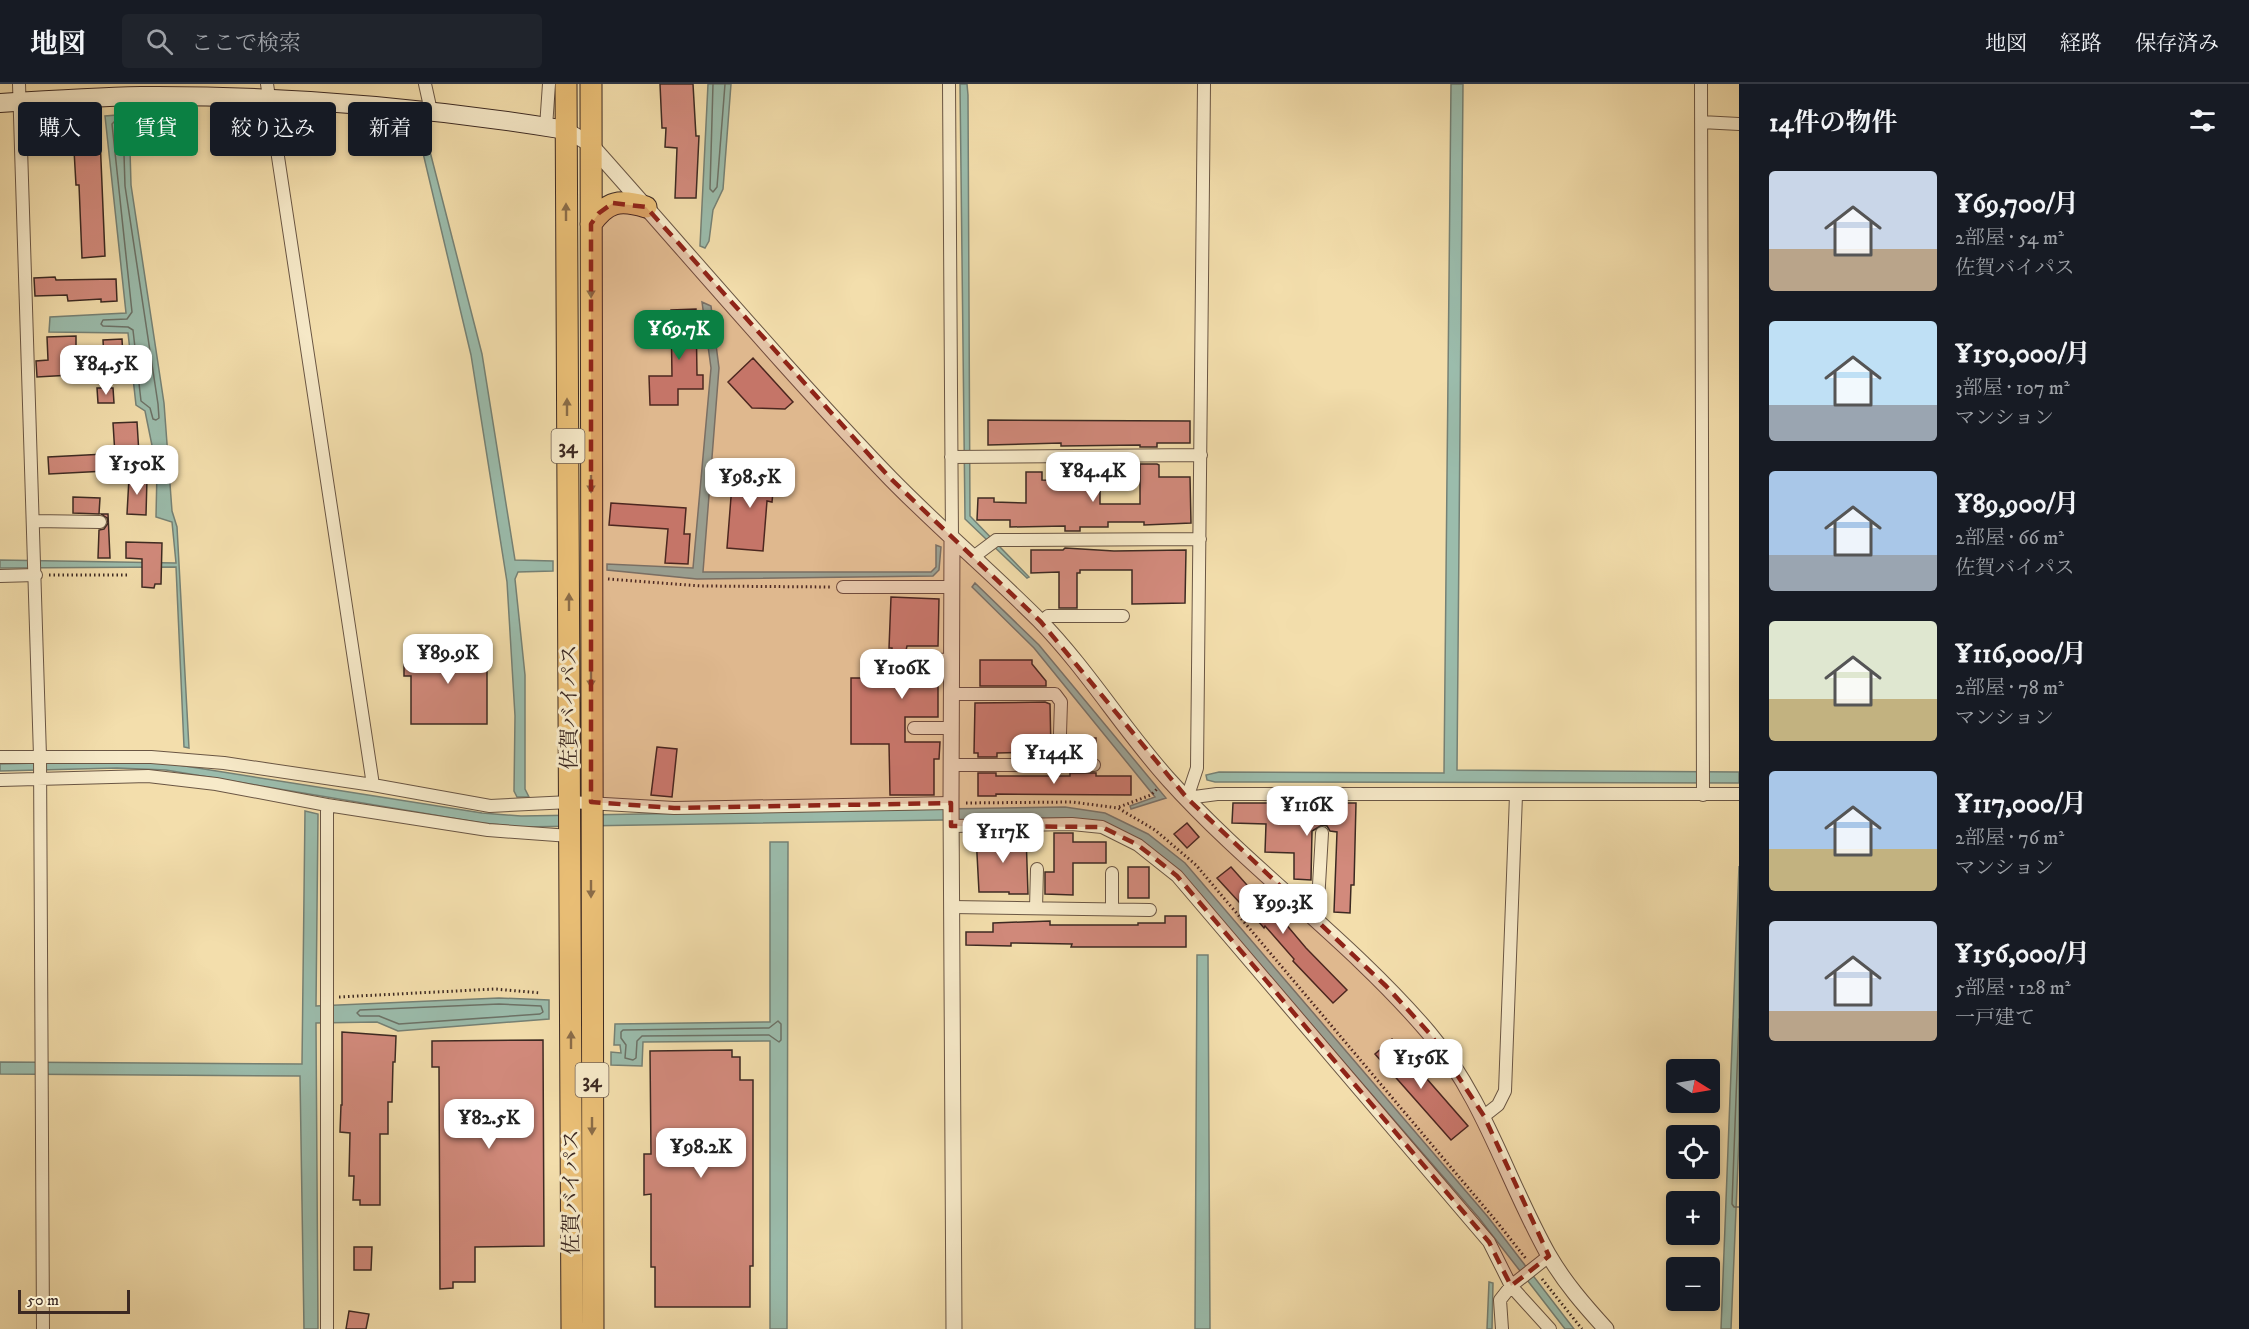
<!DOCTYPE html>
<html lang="ja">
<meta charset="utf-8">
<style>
body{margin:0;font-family:"IM FELL DW Pica","Noto Serif JP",serif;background:#20242c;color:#f1f3f6;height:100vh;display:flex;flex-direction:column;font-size:22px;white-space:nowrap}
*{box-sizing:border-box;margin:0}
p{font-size:20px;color:#9ea1a6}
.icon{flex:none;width:33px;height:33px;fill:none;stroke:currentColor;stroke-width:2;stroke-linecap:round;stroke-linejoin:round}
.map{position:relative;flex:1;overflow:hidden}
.sheet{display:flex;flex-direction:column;background:#171b24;width:510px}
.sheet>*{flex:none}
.hud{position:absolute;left:18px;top:18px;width:570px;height:54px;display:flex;gap:12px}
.needle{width:39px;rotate:101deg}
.controls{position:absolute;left:1666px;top:975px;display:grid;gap:12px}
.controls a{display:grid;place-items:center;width:54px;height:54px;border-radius:6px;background:#171b24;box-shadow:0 3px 9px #0003;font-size:30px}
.scale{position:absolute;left:18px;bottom:15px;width:112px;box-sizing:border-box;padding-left:6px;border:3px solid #3c2922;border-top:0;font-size:16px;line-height:21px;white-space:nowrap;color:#3c2922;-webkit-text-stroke:4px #f7eac9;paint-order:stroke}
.price{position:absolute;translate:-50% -51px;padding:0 14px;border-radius:12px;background:#fff;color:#222;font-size:20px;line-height:39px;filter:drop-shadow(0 2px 3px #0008)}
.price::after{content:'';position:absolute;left:50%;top:36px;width:18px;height:14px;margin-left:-9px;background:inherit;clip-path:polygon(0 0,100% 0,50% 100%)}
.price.current{background:#0b8043;color:#fff}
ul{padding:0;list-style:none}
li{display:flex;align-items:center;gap:18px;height:150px;padding:0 30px}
li span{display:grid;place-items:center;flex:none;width:168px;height:120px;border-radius:6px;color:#555}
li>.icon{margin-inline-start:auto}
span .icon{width:72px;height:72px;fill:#fffc;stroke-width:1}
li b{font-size:26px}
h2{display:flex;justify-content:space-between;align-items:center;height:72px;padding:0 30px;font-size:26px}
.chip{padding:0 21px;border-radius:6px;background:#171b24;box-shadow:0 3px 9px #0003;font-size:21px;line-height:54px}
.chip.current{background:#0b8043;color:#fff}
header{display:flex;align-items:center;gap:36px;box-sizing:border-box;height:84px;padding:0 30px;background:#171b24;border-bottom:2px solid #363941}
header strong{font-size:28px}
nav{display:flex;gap:33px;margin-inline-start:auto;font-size:21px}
.search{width:420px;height:54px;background:#20242c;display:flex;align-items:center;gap:15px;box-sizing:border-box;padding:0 21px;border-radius:6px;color:#9ea1a6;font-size:22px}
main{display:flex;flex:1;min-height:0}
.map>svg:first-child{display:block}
.water{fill:#9bbcac;stroke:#758175;stroke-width:1.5}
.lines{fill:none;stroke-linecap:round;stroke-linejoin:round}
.shore{stroke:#6c7267;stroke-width:1.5}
.building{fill:#d28a7c;stroke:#3c2922;stroke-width:1.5}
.minor-casing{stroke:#6a5644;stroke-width:14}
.tertiary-casing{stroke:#6a5644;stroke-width:17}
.secondary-casing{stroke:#3c2922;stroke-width:20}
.trunk-casing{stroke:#3c2922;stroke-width:23}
.path{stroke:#3c2922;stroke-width:3;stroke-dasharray:1.5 3;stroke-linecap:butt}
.minor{stroke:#f7eac9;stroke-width:12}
.tertiary{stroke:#f7eac9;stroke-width:15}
.secondary{stroke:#f7eac9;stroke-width:18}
.trunk{stroke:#eabf76;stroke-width:21}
.oneway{fill:#8a6c48}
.marked{fill:#8f2418;fill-opacity:0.2;stroke:#8f2418;stroke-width:4.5;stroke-dasharray:12 8;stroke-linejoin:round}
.labels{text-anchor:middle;stroke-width:6;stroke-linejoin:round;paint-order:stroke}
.shield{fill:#f7eac9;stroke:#746354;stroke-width:1.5}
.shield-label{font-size:20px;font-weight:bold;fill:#3c2922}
.street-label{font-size:21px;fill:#3c2922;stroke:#f7eac9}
</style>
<header>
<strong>地図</strong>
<div class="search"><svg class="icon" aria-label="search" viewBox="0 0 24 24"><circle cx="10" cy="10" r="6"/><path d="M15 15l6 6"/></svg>ここで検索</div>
<nav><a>地図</a><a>経路</a><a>保存済み</a></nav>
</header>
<main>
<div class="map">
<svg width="1739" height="1245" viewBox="0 0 1739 1245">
<rect width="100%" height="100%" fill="#f3deac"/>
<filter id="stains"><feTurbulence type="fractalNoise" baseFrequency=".00333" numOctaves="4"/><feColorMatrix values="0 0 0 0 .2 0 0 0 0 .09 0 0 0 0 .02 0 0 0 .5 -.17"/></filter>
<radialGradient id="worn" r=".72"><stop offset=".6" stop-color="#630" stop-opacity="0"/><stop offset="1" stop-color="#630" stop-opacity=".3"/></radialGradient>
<path class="water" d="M708 0H731L723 105 713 126 709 157 705 164 700 162Z
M960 0H967L968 11 970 432 1029 493 1027 494 965 435Z
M1451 0H1463L1457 686 1739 688V699L1215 698 1207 696 1206 691 1219 688 1444 689Z
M129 30 131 101 164 319 172 427 177 443 189 664 184 663 176 483 0 484V476L176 479 172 438 156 433 157 386 145 327 136 321 128 249 49 248 50 233 126 229 105 32Z
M418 48H425L482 270 515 476 553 477V487L518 488 515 495 525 591V705L529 713H517L514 707 515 632 507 498 471 271Z
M702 218 711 222 719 284 703 488H931L936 483V461L941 463 939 486 933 492 697 495 607 486V480L693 484 711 284Z
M975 499 1039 561 1166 714 1131 725 1130 722 1155 713 1034 564 972 503Z
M117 677 166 679 482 729 521 732 1065 723 1105 729 1148 750 1185 779 1488 1133 1574 1245H1565L1479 1134 1178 787 1100 738 1064 734 521 743 482 739 166 686 117 684 0 687V680Z
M305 727 318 730 316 922 499 914 549 916V935L398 947 377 938 316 939 318 1245H304L300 992 0 990V978L302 980Z
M770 758H788L787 1245H770V957L643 958 642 982 611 981V968L621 969 620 961H614L615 940 770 938Z
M1739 782V1054L1731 1245H1721Z
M1197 871H1208L1210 1245H1195Z
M1489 1198 1493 1199 1492 1245H1487Z"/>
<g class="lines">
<path class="shore" d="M713 0 710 105 713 108 717 103 725 0
M115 37H121L123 39 125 102 158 320 159 334 156 336 153 335 150 324 141 317 133 246 128 243 103 242 101 240 103 236 127 235 132 228 112 40Z
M499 920 541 922 543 928 540 930 399 940 379 932H360L357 929 360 926Z
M1739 935 1732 1120 1734 1123H1739
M778 937 781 940V956L779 958 769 951 642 952 637 957 636 974 633 976 625 974 626 961 621 954V948L623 946 769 944Z"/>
</g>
<path class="building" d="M660 0H693L696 52H699L696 114H675L677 64 665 63 666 44H662Z
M99 29 105 172 82 174 79 101H76L74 66 31 69V56L46 55 45 32Z
M55 193 56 196 116 195 117 217 101 218V215L68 217 67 211 35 212 34 194Z
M696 225 697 291H703V305H678V321H650L649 292H672L671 226Z
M76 252V273H70L71 291 37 293 36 277 48 276 47 253Z
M122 255 124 292 105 294 103 256Z
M753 274 793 318 785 325 752 324 728 298Z
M97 304H113L114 319H98Z
M988 336 1190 337V359H1157V363H1140V361L1061 362V359L988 361Z
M137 338 139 370 115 371 113 339Z
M105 370 106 387 49 390 48 373Z
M1140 380H1157L1159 381V393H1190L1191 439 1144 441V438H1108V443H1080V447H1065V442L1010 443V436H977L978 414H994V418L1026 419V388H1042V396L1082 397V389L1100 390V420H1140Z
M749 384 775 387 772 418 767 417 763 467 727 464 733 388 748 390Z
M129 394H147L146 431 127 430Z
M73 413 100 414 99 430 73 429Z
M611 419 686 424 684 450H690L688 480 665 479 668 445 609 441Z
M101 430H108L110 474H98L99 446 104 445 108 439 107 434Z
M126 458 162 459 161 500H155L154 504 142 503V475L126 474Z
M1065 464 1114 467 1186 466 1185 519 1132 520V486H1080V489H1077V524H1059V488L1031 489V466H1063Z
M891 513 939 515 938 562H907L904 575 907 586H938V633H905V658H940L939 675H934V711H890L889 660H851V594H891L892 564H889Z
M487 562V640H411V592H404V576H411V563Z
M980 576H1032V580L1046 597V602H980Z
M1045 618 1050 620 1051 668 997 669V673H978V669H974L975 619Z
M1079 654H1096V673H1070V660H1079Z
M657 663 677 665 672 713 651 711Z
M978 689H996V692H1070V689H1096V692H1131V711L996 710V712H978Z
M1233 719H1356L1354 801H1351L1350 829 1334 828 1337 748 1330 747 1327 742 1322 741 1312 747 1311 796 1294 795V769L1265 768 1266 740 1232 739Z
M1187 739 1199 753 1187 764 1174 750Z
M1054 749H1073V758H1106V779H1073V811L1045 810V788H1054Z
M1026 750 1028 810H1009V808H979L976 751Z
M1128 783H1149V814H1128Z
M1231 783 1254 809 1256 807 1268 819 1306 864 1347 906 1333 919 1293 877 1294 875 1265 842 1264 844 1251 829 1250 830 1217 794Z
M1165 832H1186V863H1071L1072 860 1011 859V862L966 861V848H993V839L1050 837V841H1138V839H1165Z
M342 948 396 952 395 978H393L392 1018H388V1050H380V1121H360V1116H353L354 1092H349L350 1049 340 1048 341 1021H342Z
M1392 955 1468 1042 1451 1056 1375 970Z
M543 956 544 1162 475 1163V1198H453V1204L440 1205 439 983H432V957Z
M732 966V973H740V996H753V1182H750V1223H655V1183H651V1110L644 1111V1070H651L650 967Z
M354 1163H372L371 1186H354Z
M349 1227 369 1230 366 1245H346Z"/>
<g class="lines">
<g class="minor-casing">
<path id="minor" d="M19 0 40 672 43 1245
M267 0 373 701
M425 0 431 27
M949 0 952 456
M1204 0 1197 684 1187 714 1217 710H1739
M1701 0 1703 711
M1701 38 1739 40
M546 43 549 0
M951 373 1201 371
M34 437 100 438
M972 474 996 456 1200 455
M0 492 36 491
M843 503H952
M1041 538 1048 532H1123
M912 575 952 576
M951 610H1055L1061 618 1059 681
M914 644H951
M0 673H151L224 679 373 701 490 722 570 718 674 724 951 719
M951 681H1094
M0 696 148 692 216 700 327 721V1245
M327 721 488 746 570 752
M951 742 1072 740 1102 743 1138 761 1177 792 1489 1158 1511 1202 1550 1245
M952 823 1150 826
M1036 824 1037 785
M1112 825V789
M1308 828 1318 818 1322 749
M1484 1032 1498 1021 1505 1007 1516 711
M1502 1245 1500 1216 1511 1202 1549 1172"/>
</g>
<g class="tertiary-casing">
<path id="tertiary" d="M566 46 590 60C690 172 787 287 891 395 939 444 991 488 1039 536 1087 585 1123 645 1169 696 1250 786 1350 856 1429 949 1484 1014 1507 1097 1548 1170 1564 1198 1585 1222 1606 1245
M952 456 951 719 954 1245"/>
</g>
<g class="secondary-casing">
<path id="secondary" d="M0 19C47 16 94 13 141 12 282 11 426 23 566 46"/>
</g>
<g class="trunk-casing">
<path id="trunk" d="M566 0 572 1245
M591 0 593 1245
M591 140C607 117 620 115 646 123"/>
</g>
<path class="path" d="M49 491H128
M608 495 701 502 832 503
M966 719 1072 718 1118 724 1155 746 1196 781 1497 1138 1527 1176
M1119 723 1151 711 1158 704
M339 913 495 905 541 909
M1542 1195 1582 1245"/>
<use href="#minor" class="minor"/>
<use href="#tertiary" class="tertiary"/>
<use href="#secondary" class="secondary"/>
<use href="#trunk" class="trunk"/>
</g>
<defs><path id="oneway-solid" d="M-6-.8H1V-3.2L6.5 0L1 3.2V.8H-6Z" transform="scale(1.5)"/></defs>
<g class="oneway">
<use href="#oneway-solid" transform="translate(566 128) rotate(-90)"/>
<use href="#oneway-solid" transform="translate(591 205) rotate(90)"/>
<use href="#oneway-solid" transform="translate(567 323) rotate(-90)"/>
<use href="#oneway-solid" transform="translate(591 400) rotate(90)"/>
<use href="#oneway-solid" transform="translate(569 518) rotate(-90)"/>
<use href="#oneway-solid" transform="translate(591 595) rotate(90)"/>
<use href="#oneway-solid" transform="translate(591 805) rotate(90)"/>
<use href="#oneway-solid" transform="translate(571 956) rotate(-90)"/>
<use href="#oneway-solid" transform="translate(592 1042) rotate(90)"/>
</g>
<path class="marked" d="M613 119 646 123 890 394 1041 538 1187 714 1386 902 1431 951 1484 1032 1549 1172 1511 1202 1489 1158 1177 792 1138 761 1102 743 951 742V719L674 724 591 718V140L599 129Z"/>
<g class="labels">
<g class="shield">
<rect x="551.5" y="345" width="33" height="34" rx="4.5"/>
<rect x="575.5" y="979" width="33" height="34" rx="4.5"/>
</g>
<g class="shield-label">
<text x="568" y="369">34</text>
<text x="592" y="1003">34</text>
</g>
<g class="street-label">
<text transform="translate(569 623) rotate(-90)" y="7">佐賀バイパス</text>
<text transform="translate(571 1108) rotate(-90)" y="7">佐賀バイパス</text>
</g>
</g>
<rect width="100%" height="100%" filter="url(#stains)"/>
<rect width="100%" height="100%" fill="url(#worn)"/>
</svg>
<div class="controls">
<a><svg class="needle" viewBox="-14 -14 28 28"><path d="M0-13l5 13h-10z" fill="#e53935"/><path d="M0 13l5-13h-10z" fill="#9ea1a6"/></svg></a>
<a><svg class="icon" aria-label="locate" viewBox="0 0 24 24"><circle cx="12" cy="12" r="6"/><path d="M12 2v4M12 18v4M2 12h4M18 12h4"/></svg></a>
<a>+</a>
<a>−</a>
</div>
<div class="scale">50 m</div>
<b class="price current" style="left:679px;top:277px">¥69.7K</b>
<b class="price" style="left:106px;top:312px">¥84.5K</b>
<b class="price" style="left:137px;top:412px">¥150K</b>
<b class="price" style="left:1093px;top:419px">¥84.4K</b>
<b class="price" style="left:750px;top:425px">¥98.5K</b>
<b class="price" style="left:448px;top:601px">¥89.9K</b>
<b class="price" style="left:902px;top:616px">¥106K</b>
<b class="price" style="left:1054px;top:701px">¥144K</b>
<b class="price" style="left:1307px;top:753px">¥116K</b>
<b class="price" style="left:1003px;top:780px">¥117K</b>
<b class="price" style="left:1283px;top:851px">¥99.3K</b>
<b class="price" style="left:1421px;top:1006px">¥156K</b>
<b class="price" style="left:489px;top:1066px">¥82.5K</b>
<b class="price" style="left:701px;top:1095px">¥98.2K</b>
<div class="hud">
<a class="chip">購入</a>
<a class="chip current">賃貸</a>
<a class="chip">絞り込み</a>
<a class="chip">新着</a>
</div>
</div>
<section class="sheet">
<h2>14件の物件<svg class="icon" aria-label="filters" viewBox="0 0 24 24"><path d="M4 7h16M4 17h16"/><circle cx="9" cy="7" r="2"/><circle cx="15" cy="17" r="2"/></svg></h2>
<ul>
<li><span style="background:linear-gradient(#c9d6e8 65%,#b9a48a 0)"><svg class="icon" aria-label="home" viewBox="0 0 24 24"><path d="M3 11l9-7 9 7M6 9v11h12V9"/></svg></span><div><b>¥69,700/月</b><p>2部屋 · 54 m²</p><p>佐賀バイパス</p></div></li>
<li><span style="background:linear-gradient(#bfe0f5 70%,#9aa5b1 0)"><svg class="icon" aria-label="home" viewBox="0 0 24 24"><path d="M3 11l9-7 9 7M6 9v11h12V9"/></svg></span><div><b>¥150,000/月</b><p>3部屋 · 107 m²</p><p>マンション</p></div></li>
<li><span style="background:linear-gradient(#a9c7e8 70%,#9aa5b1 0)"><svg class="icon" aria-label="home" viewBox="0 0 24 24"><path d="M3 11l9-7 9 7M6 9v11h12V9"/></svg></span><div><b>¥89,900/月</b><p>2部屋 · 66 m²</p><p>佐賀バイパス</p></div></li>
<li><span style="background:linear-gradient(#dfe7d0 65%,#c2b280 0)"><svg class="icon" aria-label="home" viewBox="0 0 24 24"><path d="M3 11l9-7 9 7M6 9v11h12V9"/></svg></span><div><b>¥116,000/月</b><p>2部屋 · 78 m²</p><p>マンション</p></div></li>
<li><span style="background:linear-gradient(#a9c7e8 65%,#c2b280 0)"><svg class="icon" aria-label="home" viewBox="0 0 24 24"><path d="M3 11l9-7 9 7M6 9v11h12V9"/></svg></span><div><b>¥117,000/月</b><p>2部屋 · 76 m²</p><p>マンション</p></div></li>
<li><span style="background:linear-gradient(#c9d6e8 75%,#b9a48a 0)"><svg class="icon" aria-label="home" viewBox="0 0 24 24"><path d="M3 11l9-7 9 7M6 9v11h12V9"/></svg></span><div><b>¥156,000/月</b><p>5部屋 · 128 m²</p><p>一戸建て</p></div></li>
</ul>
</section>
</main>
